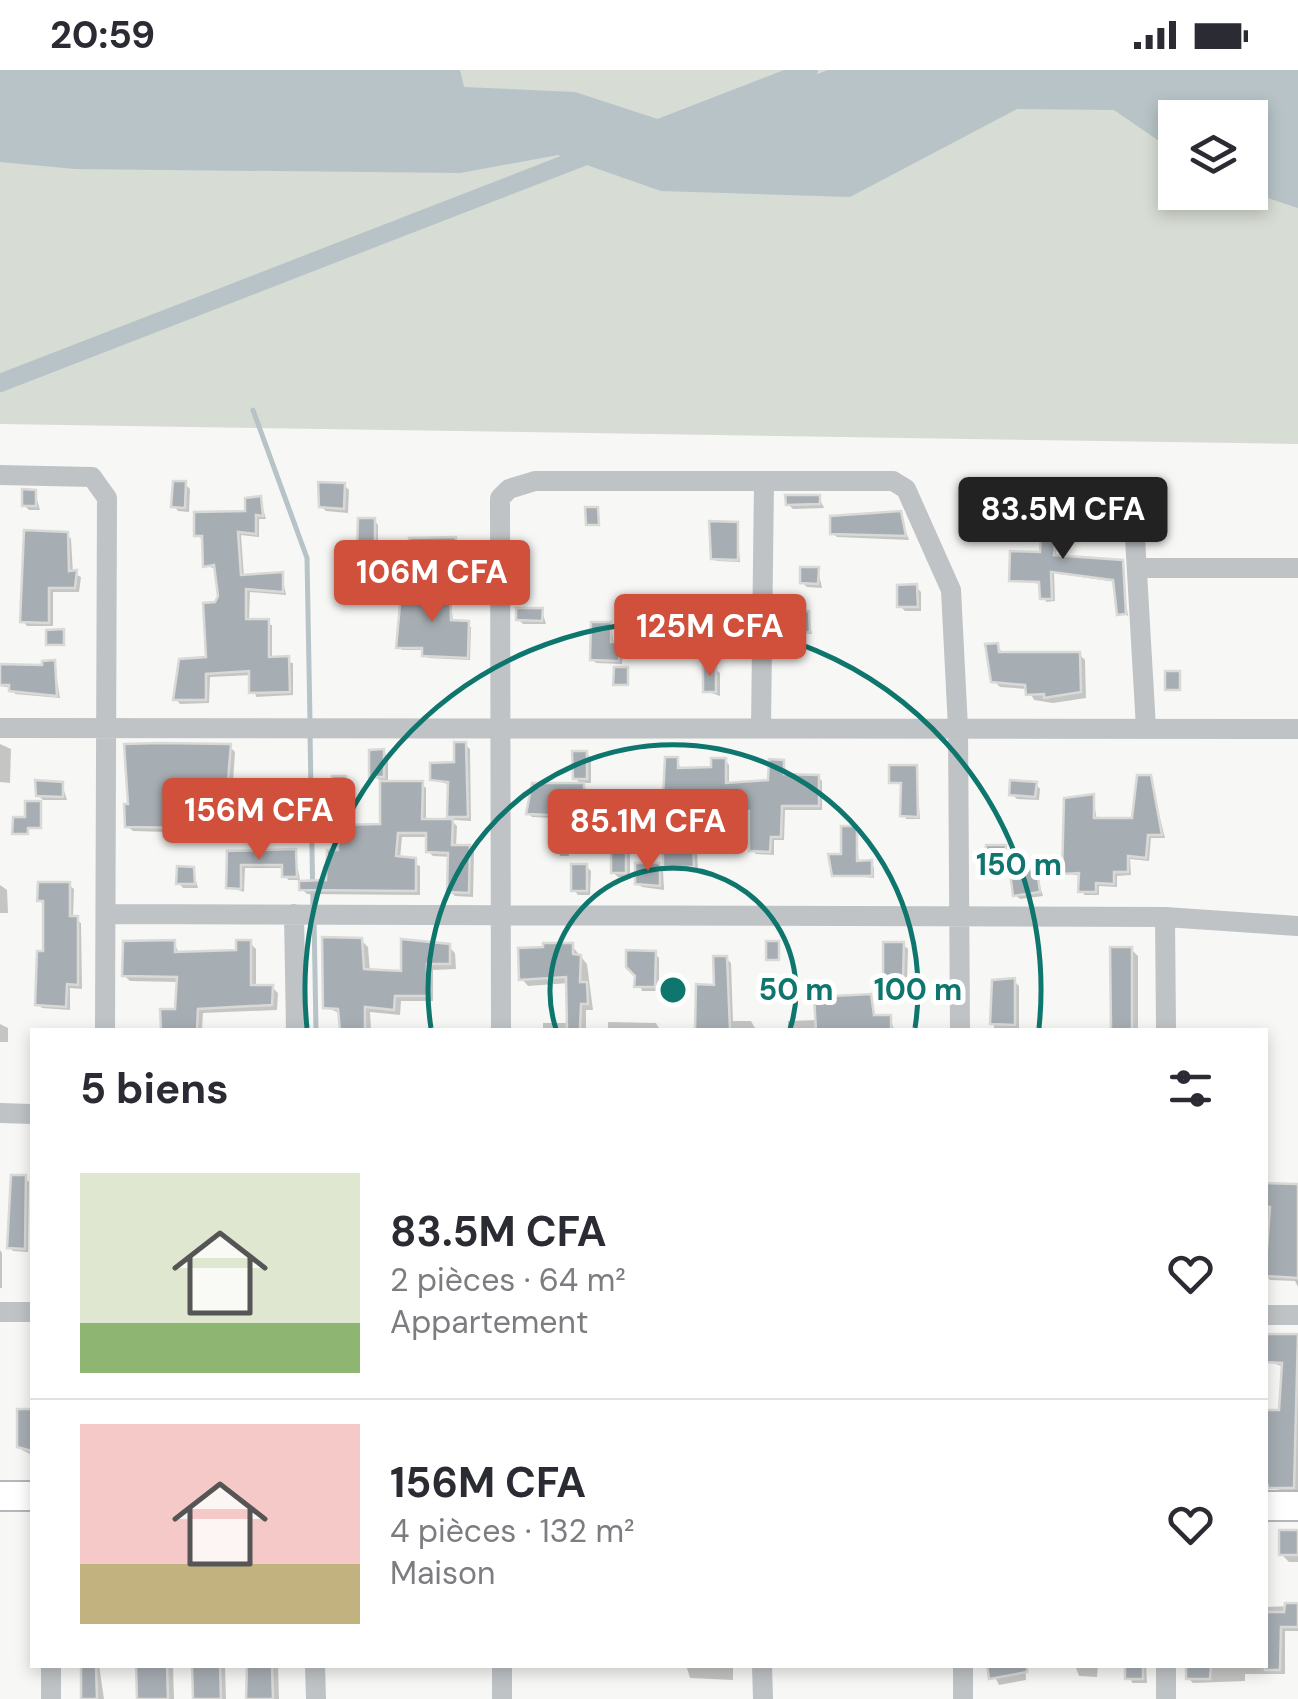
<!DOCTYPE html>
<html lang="fr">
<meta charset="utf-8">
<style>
body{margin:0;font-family:"DM Sans",sans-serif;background:#f2f2f3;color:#2b2b33;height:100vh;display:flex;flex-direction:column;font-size:38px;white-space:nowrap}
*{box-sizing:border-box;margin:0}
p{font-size:32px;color:#7c7c81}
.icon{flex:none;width:55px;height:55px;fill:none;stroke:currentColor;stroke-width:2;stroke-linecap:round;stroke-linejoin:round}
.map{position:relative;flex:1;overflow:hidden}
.details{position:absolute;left:30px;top:958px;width:1238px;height:640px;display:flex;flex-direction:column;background:#fff;border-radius:0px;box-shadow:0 5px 15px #0003}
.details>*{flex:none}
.tools{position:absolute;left:1158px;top:30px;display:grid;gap:20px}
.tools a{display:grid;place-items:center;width:110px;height:110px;border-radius:0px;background:#fff;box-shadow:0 5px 15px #0003;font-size:50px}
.price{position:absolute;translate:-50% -85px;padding:0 22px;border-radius:10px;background:#d1503b;color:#fff;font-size:32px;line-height:65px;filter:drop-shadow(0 2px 5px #0008)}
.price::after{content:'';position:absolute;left:50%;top:60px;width:30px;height:22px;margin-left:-15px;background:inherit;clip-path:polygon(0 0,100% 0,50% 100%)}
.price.on{background:#222;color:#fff}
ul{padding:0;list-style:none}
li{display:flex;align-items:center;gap:30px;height:250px;padding:0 50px}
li+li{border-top:2px solid #e1e1e2}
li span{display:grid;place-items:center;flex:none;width:280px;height:200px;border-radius:0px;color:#555}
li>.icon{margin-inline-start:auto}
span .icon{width:120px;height:120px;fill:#fffc;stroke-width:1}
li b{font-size:42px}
h2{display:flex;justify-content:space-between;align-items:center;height:120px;padding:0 50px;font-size:42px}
.status{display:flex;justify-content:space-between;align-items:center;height:70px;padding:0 50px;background:#fff;direction:ltr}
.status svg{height:28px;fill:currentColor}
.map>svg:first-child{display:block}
.green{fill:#d7dcd4;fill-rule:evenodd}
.water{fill:#b7c3c6}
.shadow{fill:#0003}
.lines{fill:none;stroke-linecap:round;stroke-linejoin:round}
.stream{stroke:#b7c3c6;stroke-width:5}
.canal{stroke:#b7c3c6;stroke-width:18}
.building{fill:#a7aeb3;stroke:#d9d9d7;stroke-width:2.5}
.secondary-casing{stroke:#b1b7ba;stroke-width:32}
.street{stroke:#bfc3c6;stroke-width:20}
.secondary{stroke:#fff;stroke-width:28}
.ring{fill:none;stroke:#0f766e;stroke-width:5}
.centre{fill:#0f766e;stroke:#fff;stroke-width:5}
.ring-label{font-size:30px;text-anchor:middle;font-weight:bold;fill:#0f766e;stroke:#fff;stroke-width:10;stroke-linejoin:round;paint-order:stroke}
</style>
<div class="status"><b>20:59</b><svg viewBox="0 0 49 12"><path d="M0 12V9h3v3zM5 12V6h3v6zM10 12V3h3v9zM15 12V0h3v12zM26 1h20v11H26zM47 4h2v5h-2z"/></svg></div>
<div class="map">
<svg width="1298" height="1629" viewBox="0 0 1298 1629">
<rect width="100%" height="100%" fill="#f7f7f5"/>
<path class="green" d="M0 0H1298V374L0 354ZM1175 48H1250V122H1175Z"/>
<path class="water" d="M0 0H460L464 17 575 22 682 57 828 0H1298V138L1250 122V48H1175V82L1114 40 1017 39 850 127 661 121 558 85 460 103 75 99 0 92Z"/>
<path class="shadow" d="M185 414 190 419 189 442 178 441 174 436Z
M344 415 349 420 348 443 326 441 321 436Z
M35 422 40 440H29L24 435Z
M819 427 824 438 793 439 788 434Z
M260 428 266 449H259V467L241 465 244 507 282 505 286 525 250 522 249 551 272 555V589L293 593V625L256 627 252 605 210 607 209 633 180 634 176 629 208 589 220 526 217 499 206 496 204 470 196 465 247 443Z
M1059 433 1056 487 1121 493 1128 546 1122 543 1116 512 1054 503 1055 531 1046 532 1042 514 1011 510 1042 485Z
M900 444 909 470 837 467 832 463Z
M374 450 378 455V480L398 485 399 511H374L369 506 372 483 360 478Z
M737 454 740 492 717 491 713 488Z
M66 464 71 469 73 503 81 507 79 522H53V556H27L23 551Z
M455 470 458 490H417L412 486Z
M818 500 822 518 807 517 802 512Z
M916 517 921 522V541H905L900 536Z
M449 519 453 550 471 557 470 590 428 588 424 580H402L399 577Z
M542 541 546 554H523L518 549Z
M808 544 812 564 780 562Z
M610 554 614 575 623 579 622 594 596 593 592 589Z
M997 575 1003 584H1079L1085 590 1086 628 1053 633 1034 630 1028 619 1000 617 994 611Z
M54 592 60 628 15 624 12 618 0 616V595L44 597Z
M715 599 720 603V626L706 621Z
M0 674 11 679 10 713 0 712Z
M465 675 470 679 471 751 454 750 450 746V715L433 709 457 694Z
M230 677 235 682 232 728H196L198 763 133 761 127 756Z
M383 682 388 687V714H421L426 718V751H452L457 756 456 777 474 782 473 827 455 826 450 821 451 787 433 786 428 781V767H402L400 789 420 796V825L307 824 302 819 329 812 340 783 383 757 382 711 372 706Z
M586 683 591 688V713H580L587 720V730H554V748L532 747 528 743 534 715 583 716 575 708Z
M677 689 681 700H714L725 690 729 695V715L770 713 783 692 787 707H818L822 711V740H785L784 770H774V785L756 784 752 780V745H678V751L664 747Z
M916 697 920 749H906L903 715 891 712Z
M1150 708 1165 768H1151L1149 791 1130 789 1131 805 1117 806V817L1099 816V825H1084L1081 806 1064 803 1093 727 1097 750H1135Z
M62 714 67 730H43L38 725Z
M1036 714 1040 719 1039 730 1017 729 1012 724Z
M856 759 859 793 874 797V808L834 804Z
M625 769 630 774V807H618L613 802Z
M558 775H567L569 786H560Z
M692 775 697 780 698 801H670L666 796Z
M1004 778 1009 782V801L993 800 988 795Z
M295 782 300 810H288L284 798H245L244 822 229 817 230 784Z
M658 795 663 800 664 820 642 817 637 813Z
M586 796 591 801 590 825H578L574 820Z
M193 800 198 818H183L179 813Z
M1036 802 1043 826 1020 829 1015 825Z
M0 815 7 820 8 843H0Z
M69 815 74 819 73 848 81 853 82 919 70 918V940L42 938 38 934 46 883 45 835 40 830Z
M361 870 368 877 370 902 404 904 449 877 455 883 456 899 433 900V931H401L400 945 370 942 371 960H342L341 944 326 937Z
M174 873 180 885 239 882 250 873 256 879V917H272L278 923 277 940 203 943 202 960H128L163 958 177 942 179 912 130 911 124 905Z
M903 874 908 879 907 912 885 904Z
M572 876 587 894 593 940H586V960H543V953H569V913L528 916 522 909Z
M1131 879 1138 886V960H1113Z
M655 883 659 888V921H642L637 905Z
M726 888 731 893 733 951H751L756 960H698Z
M1014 911 1019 916V960H994V913Z
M870 927 876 947H890L894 960H788V951L818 950Z
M608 952 656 953 660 960H608Z
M0 954 8 958V972H0Z
M25 1108 29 1112 28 1182 13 1181 9 1177Z
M1265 1117H1298V1217L1295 1211 1270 1210 1265 1205Z
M0 1180 2 1183V1218H0Z
M1269 1266H1298V1423L1265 1417V1343H1282L1284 1297 1268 1291Z
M20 1341H32V1385L22 1380Z
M1298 1462V1492H1289L1281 1484Z
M1298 1530V1561H1285V1604H1245V1611L1193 1613 1188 1608V1595H1265V1537L1298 1536Z
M82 1595H99L104 1629H83Z
M139 1595H173L174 1629H139Z
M195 1595H225L226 1629H196Z
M250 1595H278L279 1629H250Z
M686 1595H733V1610L690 1608Z
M989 1595H1025L1026 1610 999 1615Z
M1075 1595H1098L1097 1607 1079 1606Z
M1128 1595H1146L1147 1613H1132Z"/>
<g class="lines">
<path class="stream" d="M253 340 307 488 310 652
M310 663 313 837
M314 848 316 960"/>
<path class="canal" d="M649 62 809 0
M0 313 596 82"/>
</g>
<path class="building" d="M173 411H186L185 438 171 437Z
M318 412 345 413 344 439 319 437Z
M22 419 36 420V436H22Z
M785 425H820V434L786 435Z
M261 426 263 446 256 445V464L238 462 241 505 283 502V522L246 519V549H269V587L289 586 290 622 249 623V601L206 604V630H173L179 589 206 587 203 533 215 532 218 526 214 495 203 497 202 466H194V442L245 441V428Z
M1043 429 1060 430 1054 485 1123 490 1126 544 1117 545 1113 510 1051 502 1052 529H1040L1039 512 1009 511 1010 481 1040 482Z
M585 437H598L599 455H586Z
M901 441 906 466 830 464V446Z
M358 448H375V477L395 478 396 508 367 507 369 480 357 479Z
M709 451 738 452V490L711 489Z
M24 460 68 462 69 501 77 500 75 518H49V553L20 552Z
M456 467 455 487H410L409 468Z
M800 497H819L818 514 800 513Z
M917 514 918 537H897V515Z
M450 516 451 550 469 551 468 588 422 586V578H396L401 524Z
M516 538H543L542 551 516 550Z
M809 541 810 562 778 563V542Z
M591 552H611V572H620L619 591 590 590Z
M64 559V575H46V560Z
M998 573 999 582H1080L1081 622 1044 628V624L1026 625 1025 615 991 612 985 574Z
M55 590 57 626 9 621V615H0V594L42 595V591Z
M703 596H716V622H703Z
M614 597H628V615H613Z
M1165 601H1180V620H1165Z
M454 672H466L468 747H447L448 712 430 710V693L454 692Z
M160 673 231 674 227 723 192 724 194 758 125 757 124 734H128L124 674Z
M384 679V707H369V680Z
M572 681H587V709H573Z
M665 687H678V698L711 697V688H726V713L768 710 769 689 784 690V704L819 705V736H782L781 767H771L770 782 749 781V741L675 742V748H662Z
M889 695H917L918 747 900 746 901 713H889Z
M1137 705H1151L1162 765H1148L1146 788 1128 786V802H1114V814L1096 813V822H1078L1079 803 1062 804 1064 728 1094 724V748H1132Z
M332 706H346V724H332Z
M35 710 63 712V727L36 726Z
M1010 710 1037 712 1035 727 1009 725Z
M380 711H423L422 749H453L452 775H470L469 823 447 822 448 783 426 782V763H398L396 786 416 788V821L299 820V811L326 810 327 780H338L339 755 380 754Z
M532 713H584V727H551V745L526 744Z
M25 731H41V758H28V764H12L13 747H25Z
M841 756H857V791L872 790V806H832L828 784H841Z
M611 767H626V803H611Z
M663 771 693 773 694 797H663Z
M986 775H1006L1005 797 985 796Z
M296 779 297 807H282V795H241V819L226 818 227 781Z
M635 793H660V816L635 814Z
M571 794H587V821H571Z
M177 796 194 797 195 814H176Z
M1037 799 1040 822 1013 826 1010 803Z
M38 812H70V846H78V915L67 914 66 937 35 935 37 881H43V831H37Z
M322 867 362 868 364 899 401 901V869L450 874V894H427V926H395L394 940 365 937V960H340L338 939 323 938Z
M175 870V882L236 880V870H251V915H273L272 935 198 939 197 960H161L160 939H175L177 907 122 906 123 871Z
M766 871H779V890H766Z
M883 872H904L903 909 883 905Z
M543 873H573V884L581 885 580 912H587L588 934H581L580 960H567L566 907 519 910 518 878 543 877Z
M1110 877H1132V960H1111Z
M626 880 656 881 655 917H634L635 906 626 897Z
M713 886H727L730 960H695L696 914 714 915Z
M1015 908V955L990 954 992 910Z
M871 924 874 945H891V960H816L814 927Z
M11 1105H26L25 1179 7 1178Z
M1265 1113 1298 1114V1208L1265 1206 1270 1137H1265Z
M1267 1264H1298L1294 1418H1268L1265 1404V1340H1279L1282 1293 1266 1292Z
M17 1339H32V1381L17 1377Z
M1279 1460H1298V1485H1279Z
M1285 1533H1298V1557H1281L1280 1600H1265V1542H1284Z
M81 1595H96L97 1629H81Z
M136 1595H167L168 1629H137Z
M192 1595H220L221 1629H193Z
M247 1595H272L273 1629H246Z
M987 1595H1027V1602L989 1609Z
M1125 1595H1143V1609H1125Z
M1186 1595H1211L1210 1609H1186Z"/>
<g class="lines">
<g class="secondary-casing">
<path id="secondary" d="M0 1426H32
M1265 1436H1298"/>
</g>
<path class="street" d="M0 405 92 407 107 428 105 960
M1133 433 1146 658
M1137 498H1298
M0 658 1298 659
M761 658 764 411
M108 844 1165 847 1298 856
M294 844 296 960
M1165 847 1166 960
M501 960 500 428 509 419 535 411H893L906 419 951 520 958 658 960 960
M0 1043 32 1044
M0 1242H32
M1265 1245H1298
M315 1595 316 1629
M502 1595V1629
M762 1595 763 1629
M963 1595V1629
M1166 1595V1629
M51 1629V1595"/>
<use href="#secondary" class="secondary"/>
</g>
<g class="ring">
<path d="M556 959A123 123 0 1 1 790 959"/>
<path d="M431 958A245 245 0 1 1 915 958"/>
<path d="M307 958A368 368 0 1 1 1039 958"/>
</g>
<circle cx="673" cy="920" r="15" class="centre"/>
<g class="ring-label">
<text x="1019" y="805">150 m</text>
<text x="796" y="930">50 m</text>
<text x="918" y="930">100 m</text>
</g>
</svg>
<div class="tools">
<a><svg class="icon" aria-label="layers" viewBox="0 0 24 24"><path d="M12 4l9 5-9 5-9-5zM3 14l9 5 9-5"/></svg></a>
</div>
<b class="price on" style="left:1063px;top:492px">83.5M CFA</b>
<b class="price" style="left:432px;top:555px">106M CFA</b>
<b class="price" style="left:710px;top:609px">125M CFA</b>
<b class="price" style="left:259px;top:793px">156M CFA</b>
<b class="price" style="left:648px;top:804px">85.1M CFA</b>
<section class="details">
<h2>5 biens<svg class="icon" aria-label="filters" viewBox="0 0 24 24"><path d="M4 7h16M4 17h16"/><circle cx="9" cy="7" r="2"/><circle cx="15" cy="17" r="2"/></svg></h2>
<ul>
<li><span style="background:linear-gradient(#dfe7d0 75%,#8fb573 0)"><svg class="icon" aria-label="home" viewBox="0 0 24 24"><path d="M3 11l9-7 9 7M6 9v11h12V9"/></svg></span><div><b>83.5M CFA</b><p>2 pièces · 64 m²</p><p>Appartement</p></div><svg class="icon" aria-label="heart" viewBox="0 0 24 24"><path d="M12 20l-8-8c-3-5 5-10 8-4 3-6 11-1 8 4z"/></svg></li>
<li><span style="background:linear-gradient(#f6c9c9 70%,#c2b280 0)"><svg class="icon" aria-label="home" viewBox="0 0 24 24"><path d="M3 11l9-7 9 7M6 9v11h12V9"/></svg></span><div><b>156M CFA</b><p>4 pièces · 132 m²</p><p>Maison</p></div><svg class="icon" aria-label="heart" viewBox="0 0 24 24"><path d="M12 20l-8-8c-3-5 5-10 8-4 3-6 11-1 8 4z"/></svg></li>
</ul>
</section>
</div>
